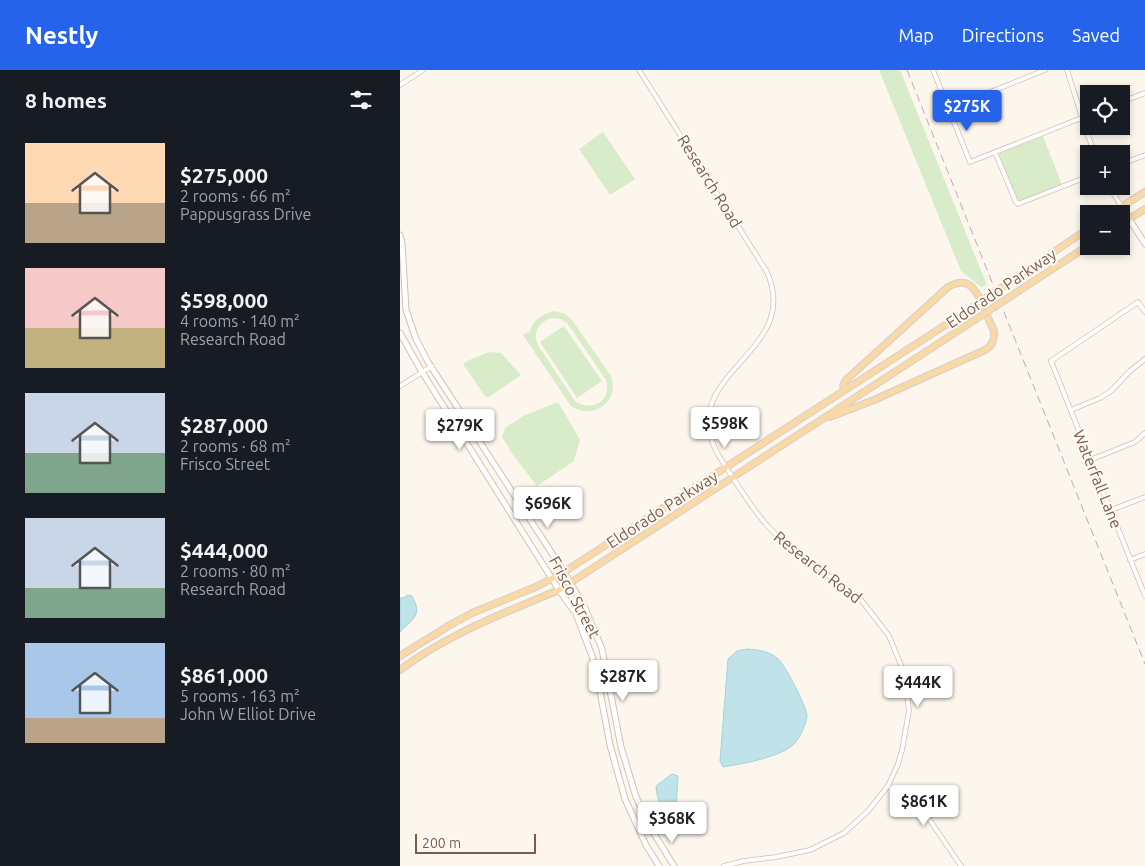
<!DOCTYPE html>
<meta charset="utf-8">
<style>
body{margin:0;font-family:Ubuntu,sans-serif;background:#20242c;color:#f1f3f6;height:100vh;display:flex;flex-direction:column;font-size:19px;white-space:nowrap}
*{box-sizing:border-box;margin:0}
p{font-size:16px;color:#9ea1a6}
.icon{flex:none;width:28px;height:28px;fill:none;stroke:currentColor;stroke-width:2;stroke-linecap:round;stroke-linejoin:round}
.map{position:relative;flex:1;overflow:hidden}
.details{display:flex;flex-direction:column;background:#171b24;width:400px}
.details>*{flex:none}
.tools{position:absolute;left:680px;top:15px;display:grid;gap:10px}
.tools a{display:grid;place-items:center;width:50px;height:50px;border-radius:0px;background:#171b24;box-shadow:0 2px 8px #0003;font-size:25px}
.scale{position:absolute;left:15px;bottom:12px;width:121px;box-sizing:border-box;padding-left:5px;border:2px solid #7a5c4d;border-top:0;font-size:14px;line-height:18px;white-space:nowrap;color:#7a5c4d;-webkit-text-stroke:4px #fffaf3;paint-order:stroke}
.price{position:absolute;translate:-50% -42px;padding:0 11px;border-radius:5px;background:#fff;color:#222;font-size:16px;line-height:32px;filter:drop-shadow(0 1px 2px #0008)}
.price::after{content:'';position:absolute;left:50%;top:30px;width:15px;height:11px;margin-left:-8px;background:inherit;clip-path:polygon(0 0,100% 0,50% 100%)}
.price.active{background:#2563eb;color:#fff}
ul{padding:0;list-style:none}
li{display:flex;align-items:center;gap:15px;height:125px;padding:0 25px}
li span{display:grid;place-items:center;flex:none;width:140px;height:100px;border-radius:0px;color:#555}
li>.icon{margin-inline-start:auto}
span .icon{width:60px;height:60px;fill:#fffc;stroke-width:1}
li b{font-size:21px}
h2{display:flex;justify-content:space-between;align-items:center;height:60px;padding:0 25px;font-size:21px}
header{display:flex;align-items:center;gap:30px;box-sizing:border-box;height:70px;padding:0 25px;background:#2563eb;color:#fff}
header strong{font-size:24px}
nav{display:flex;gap:28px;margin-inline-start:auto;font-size:18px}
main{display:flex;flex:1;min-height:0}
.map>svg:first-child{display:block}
.green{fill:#d8ecc9;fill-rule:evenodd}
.water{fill:#bfe3e8;stroke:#a5d3da}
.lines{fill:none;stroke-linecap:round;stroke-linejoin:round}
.street-casing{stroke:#d1beb0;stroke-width:5.5}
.secondary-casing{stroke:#d6c0b0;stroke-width:7}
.primary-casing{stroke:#dad1cd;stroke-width:8}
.street{stroke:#fff;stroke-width:4}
.secondary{stroke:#fff;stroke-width:5}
.primary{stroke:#fbd9a5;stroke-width:5.5}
.rail{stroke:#b9a8c9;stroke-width:1;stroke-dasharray:8 5;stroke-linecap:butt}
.primary-bridge-casing{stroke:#dad1cd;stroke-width:8;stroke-linecap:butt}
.primary-bridge{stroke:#fbd9a5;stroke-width:5.5}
.labels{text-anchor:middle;stroke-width:4;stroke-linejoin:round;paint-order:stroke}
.street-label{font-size:16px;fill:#7a5c4d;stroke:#fffaf3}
</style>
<header>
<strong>Nestly</strong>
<nav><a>Map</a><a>Directions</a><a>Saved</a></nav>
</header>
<main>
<section class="details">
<h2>8 homes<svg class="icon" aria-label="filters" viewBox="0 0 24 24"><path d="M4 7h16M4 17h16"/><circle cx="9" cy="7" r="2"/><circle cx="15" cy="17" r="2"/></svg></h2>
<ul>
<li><span style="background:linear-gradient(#ffd9b3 60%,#b9a48a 0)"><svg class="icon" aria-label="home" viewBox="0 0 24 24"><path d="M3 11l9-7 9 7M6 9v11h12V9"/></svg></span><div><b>$275,000</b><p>2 rooms · 66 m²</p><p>Pappusgrass Drive</p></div></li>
<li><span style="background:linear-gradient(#f6c9c9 60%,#c2b280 0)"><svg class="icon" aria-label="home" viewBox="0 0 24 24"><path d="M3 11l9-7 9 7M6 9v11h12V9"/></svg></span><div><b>$598,000</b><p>4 rooms · 140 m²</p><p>Research Road</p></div></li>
<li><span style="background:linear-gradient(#c9d6e8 60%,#7fa58c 0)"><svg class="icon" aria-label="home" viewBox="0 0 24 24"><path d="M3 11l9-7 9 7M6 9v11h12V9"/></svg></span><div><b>$287,000</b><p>2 rooms · 68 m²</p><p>Frisco Street</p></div></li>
<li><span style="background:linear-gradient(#c9d6e8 70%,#7fa58c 0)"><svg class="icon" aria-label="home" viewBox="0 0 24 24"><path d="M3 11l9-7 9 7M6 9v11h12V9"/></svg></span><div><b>$444,000</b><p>2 rooms · 80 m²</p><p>Research Road</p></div></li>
<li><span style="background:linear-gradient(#a9c7e8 75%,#b9a48a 0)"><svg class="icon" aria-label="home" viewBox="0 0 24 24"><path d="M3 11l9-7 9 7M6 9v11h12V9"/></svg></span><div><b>$861,000</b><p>5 rooms · 163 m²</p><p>John W Elliot Drive</p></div></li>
</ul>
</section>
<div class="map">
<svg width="745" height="796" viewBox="0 0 745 796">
<rect width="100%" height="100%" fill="#fdf6ec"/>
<path class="green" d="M479 0H500L587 215 581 217 561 201Z
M203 62 235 109 210 125 179 79Z
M643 66 662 115 619 131 617 129 599 85 600 83Z
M155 241 165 244 172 250 211 306C220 332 193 351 171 336L123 265 128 262 129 263C133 250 141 244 155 241ZM152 248 161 249 168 254 206 310C212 331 192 343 175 331L138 275C132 263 139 251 152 248Z
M164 256 202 311 177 328 140 272Z
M89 282 101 283 121 305 89 327 85 326 63 294 67 291Z
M158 332 180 370 174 391 137 416 113 385 102 367 105 358 123 346Z"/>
<path class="water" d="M8 525 12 526C23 545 13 549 0 562V528H3Z
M348 579C358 580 369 581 377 588 384 592 406 636 407 645 407 653 400 667 395 673 382 687 342 694 323 697L320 691 328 589 337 581Z
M272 704 278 706 276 739 272 747 266 740 262 741 257 724 256 716Z"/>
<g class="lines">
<g class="street-casing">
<path id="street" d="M239 0 367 202C401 279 291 299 311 368 315 383 325 395 333 408 348 431 362 453 383 471L462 531 489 566 505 605 509 641 502 680 498 694 488 716 468 741 444 763 410 780 376 787 344 791 324 796
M533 0 570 92 689 45
M667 0 687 63 695 84
M0 15 23 0
M721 32 745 23
M548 39 645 0
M595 82 616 132 618 134 689 106
M721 94 745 85
M709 116 721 136
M745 242 738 232 651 291 745 526
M0 316 32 296
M671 340 700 328 711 321 730 301 745 289
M690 390 735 372 745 363
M711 440 745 427
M730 490 745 484
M488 716 506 728 525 743 561 796"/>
</g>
<g class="secondary-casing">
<path id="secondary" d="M721 136 745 174
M0 165 2 173 6 240 16 269 28 292 164 502 185 538 202 579 221 677 236 727 253 762 274 796
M0 263 22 302 159 520 176 544 192 586 199 616 210 675 225 729 246 775 259 796"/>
</g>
<g class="primary-casing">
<path id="primary" d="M710 144 745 122
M721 154 745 139
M629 199 689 158
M634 211 689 175
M430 347 474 330 585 280C592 276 595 270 594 261 590 252 586 244 583 235 575 218 568 206 548 217L446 310C443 314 442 316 445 320
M0 586 50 555 72 543 138 516 164 502 564 243
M0 600C48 564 104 543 159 520L170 513 567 255"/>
</g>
<use href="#street" class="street"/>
<use href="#secondary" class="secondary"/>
<use href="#primary" class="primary"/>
<path class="rail" d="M507 0 745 594"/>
<g class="primary-bridge-casing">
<path id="primary-bridge" d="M564 243 629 199
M567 255 634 211"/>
</g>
<use href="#primary-bridge" class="primary-bridge"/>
</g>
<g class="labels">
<g class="street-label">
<text transform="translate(310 111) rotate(58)" y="6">Research Road</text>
<text transform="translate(601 218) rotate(-34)" y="6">Eldorado Parkway</text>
<text transform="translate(698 409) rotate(68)" y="6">Waterfall Lane</text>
<text transform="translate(262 439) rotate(-33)" y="6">Eldorado Parkway</text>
<text transform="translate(418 497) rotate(38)" y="6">Research Road</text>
<text transform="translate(175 527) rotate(62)" y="6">Frisco Street</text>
</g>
</g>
</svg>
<div class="tools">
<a><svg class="icon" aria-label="locate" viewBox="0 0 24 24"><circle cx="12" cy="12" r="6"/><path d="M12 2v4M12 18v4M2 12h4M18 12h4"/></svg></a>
<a>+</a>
<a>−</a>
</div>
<div class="scale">200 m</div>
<b class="price active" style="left:567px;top:62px">$275K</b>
<b class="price" style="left:325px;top:379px">$598K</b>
<b class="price" style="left:60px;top:381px">$279K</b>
<b class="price" style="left:148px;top:459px">$696K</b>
<b class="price" style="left:223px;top:632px">$287K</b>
<b class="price" style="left:518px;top:638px">$444K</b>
<b class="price" style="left:524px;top:757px">$861K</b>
<b class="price" style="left:272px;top:774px">$368K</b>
</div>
</main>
